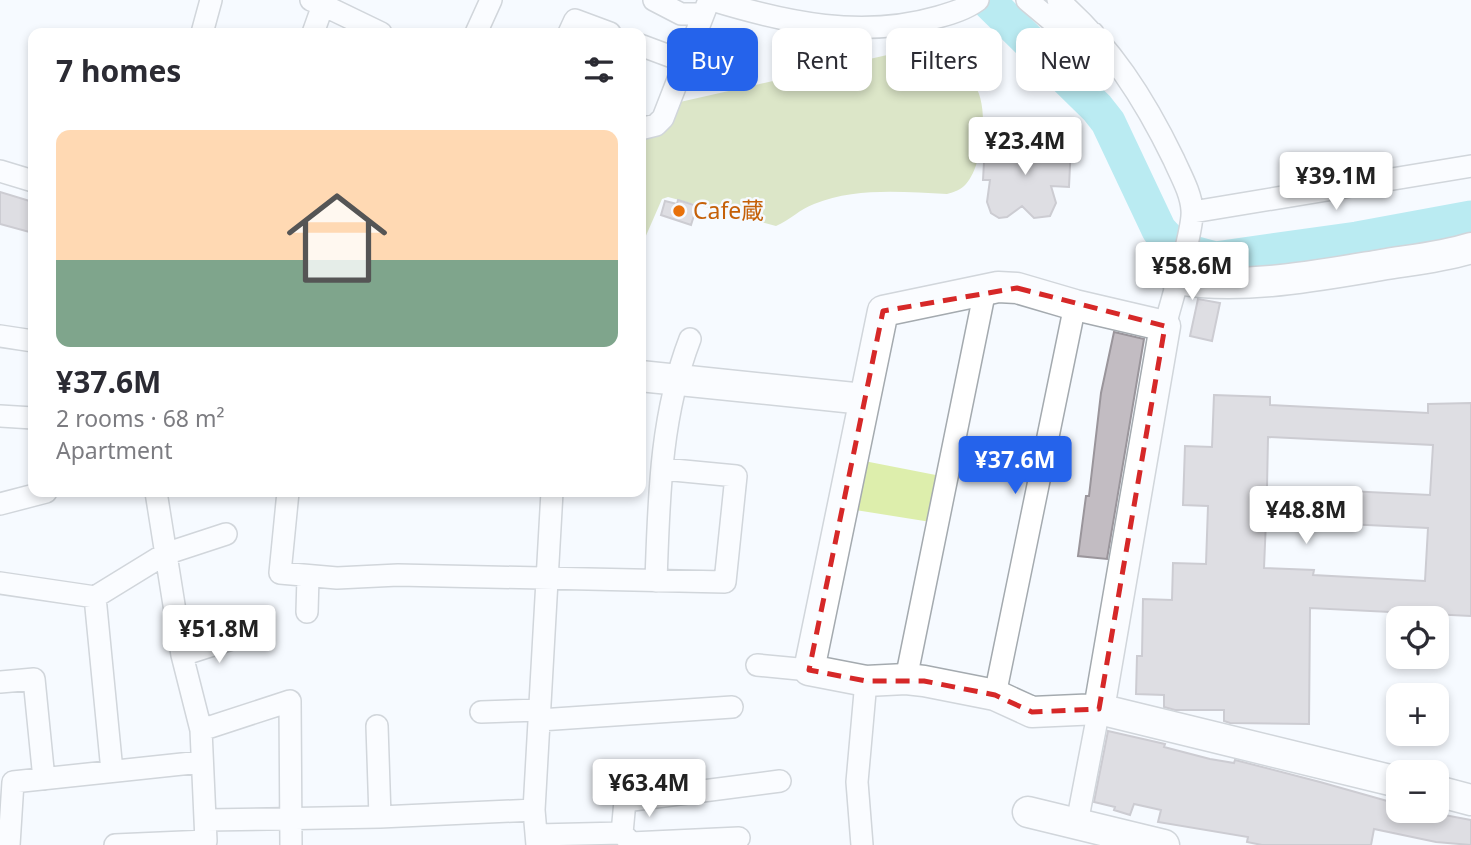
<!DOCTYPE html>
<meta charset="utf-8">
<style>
body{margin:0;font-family:"Noto Sans","Noto Sans JP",sans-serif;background:#f2f2f3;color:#2b2b33;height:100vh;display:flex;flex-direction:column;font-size:26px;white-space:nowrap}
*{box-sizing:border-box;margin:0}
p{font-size:23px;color:#7c7c81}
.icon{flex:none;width:38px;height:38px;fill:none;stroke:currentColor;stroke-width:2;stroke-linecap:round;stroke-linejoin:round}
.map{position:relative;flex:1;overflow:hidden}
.drawer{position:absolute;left:28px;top:28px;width:618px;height:469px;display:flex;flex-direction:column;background:#fff;border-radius:14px;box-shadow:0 4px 10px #0003}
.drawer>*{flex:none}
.hud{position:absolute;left:667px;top:28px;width:665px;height:63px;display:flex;gap:14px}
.controls{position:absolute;left:1386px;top:606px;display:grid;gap:14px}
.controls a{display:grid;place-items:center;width:63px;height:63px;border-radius:14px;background:#fff;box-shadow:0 4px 10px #0003;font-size:35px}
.price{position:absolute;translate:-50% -60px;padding:0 16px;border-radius:7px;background:#fff;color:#222;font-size:23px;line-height:46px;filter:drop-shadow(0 2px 4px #0008)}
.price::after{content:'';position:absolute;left:50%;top:42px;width:21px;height:16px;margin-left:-10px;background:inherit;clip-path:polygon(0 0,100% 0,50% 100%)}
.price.current{background:#2563eb;color:#fff}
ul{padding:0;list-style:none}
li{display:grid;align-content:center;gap:14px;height:371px;padding:0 28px}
li span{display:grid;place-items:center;height:217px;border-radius:14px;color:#555}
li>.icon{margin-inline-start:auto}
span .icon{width:126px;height:126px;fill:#fffc;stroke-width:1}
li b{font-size:30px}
h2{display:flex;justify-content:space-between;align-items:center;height:84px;padding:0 28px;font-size:30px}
.chip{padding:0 24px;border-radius:14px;background:#fff;box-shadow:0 4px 10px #0003;font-size:24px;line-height:63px}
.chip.current{background:#2563eb;color:#fff}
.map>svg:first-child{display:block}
.green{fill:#ddeeac}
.forest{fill:#bcce86}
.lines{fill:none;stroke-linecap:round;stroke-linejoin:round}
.river{stroke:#72d9e3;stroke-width:35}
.building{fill:#c2bcc2;stroke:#9a959b;stroke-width:2;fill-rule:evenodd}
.street-casing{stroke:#a4aaaf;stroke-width:24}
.secondary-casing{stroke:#a4aaaf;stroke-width:33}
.street{stroke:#fff;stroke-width:21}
.secondary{stroke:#fff;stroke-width:30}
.marked{fill:none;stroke:#d62828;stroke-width:5;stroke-dasharray:14 9;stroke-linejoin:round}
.food-dot{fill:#e8710a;stroke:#f6faff;stroke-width:2.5}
.labels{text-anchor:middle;stroke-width:5;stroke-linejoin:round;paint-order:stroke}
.food-label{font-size:23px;fill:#c56008;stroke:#f6faff;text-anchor:start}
</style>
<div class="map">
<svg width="1471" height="845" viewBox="0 0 1471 845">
<rect width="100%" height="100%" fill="#f6faff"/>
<path class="green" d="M854 459 946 477 937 523 843 508Z"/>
<path class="forest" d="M896 53C918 61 955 66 972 82 991 101 983 166 966 184 961 190 954 192 947 194 904 192 856 187 814 204 800 209 790 220 776 226L668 197 662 199 641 247V138L680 102Z"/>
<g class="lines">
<path class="river" d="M987 0 1097 108 1108 122 1159 230 1172 244 1185 251 1215 259 1357 239 1471 218"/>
</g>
<path class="building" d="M985 144H1071L1069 187 1051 186 1056 203 1050 216 1034 218 1022 206 1007 217 999 218 991 213 987 202 990 180H983Z
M0 192 33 202V233L0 224Z
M678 200 697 206 691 225 661 215 665 201 677 204Z
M1198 299 1220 303 1212 341 1190 336Z
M1114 332 1144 339 1107 559 1078 556 1086 496H1089L1101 393Z
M1214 395 1270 397V405L1428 413V404L1471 403V616L1310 608 1309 724 1230 723 1224 721V710H1175L1164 707V695L1136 694 1137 656H1142L1143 599 1172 600 1173 563 1206 564 1208 506 1183 505 1185 446 1212 447ZM1268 437 1433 445 1430 495 1267 487ZM1266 520 1428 528 1425 581 1313 575 1314 570 1264 568Z
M1108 731 1165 744 1164 747 1210 759 1234 763 1235 760 1320 782 1398 804V810H1418L1471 820V845L1436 842 1374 829 1371 845H1262L1247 842 1248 837 1158 822 1161 810 1134 804 1130 815 1114 810 1115 807 1094 802Z"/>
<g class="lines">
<g class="street-casing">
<path id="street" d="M311 0 323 5 313 33
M325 0 323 5 381 33
M654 0 681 14H703
M712 0C787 23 862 39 938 17 952 13 966 9 978 0
M1027 0 1070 36 1093 33
M1058 0C1110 45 1144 98 1174 160 1181 176 1191 193 1192 210 1194 229 1171 302 1165 326
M202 33 211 0
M476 33 491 0
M569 33 575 20 610 33
M640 45 683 61
M640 129 656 125 663 118 709 0
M0 171 33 181
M1193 212 1471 166
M0 336 33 341
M0 416 33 418
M288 492 280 573 337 578 398 575 725 582 736 476 663 469
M0 504 46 492
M656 581C659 498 660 417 690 339
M0 583 95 597 165 554 226 534
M95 597 112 771
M307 612 308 577
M182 655 244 635
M757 665 809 670
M906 679 985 290
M0 682 34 679 44 779
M995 695 1075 305
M481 712 540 710
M540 720 732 707
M377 726 380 817
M201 730 290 701 291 845
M207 820 380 817 534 810
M1077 823 1099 709
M622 833 631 843 739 838
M537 835 622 833 625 801 780 781
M9 845 13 782 201 762
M115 845 206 841 201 730 182 655 156 492
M537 845 534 810 552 492
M862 845 857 782 866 681"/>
</g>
<g class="secondary-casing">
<path id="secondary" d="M1176 279C1242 290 1315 276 1381 265 1411 260 1442 257 1471 248
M640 376 864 399
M1099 709 1165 326 1075 305 1017 288 998 287 883 311 809 670 866 681 906 679 924 681 995 695 1032 712 1099 709 1398 782
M1437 791 1471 800
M1028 812 1164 845"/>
</g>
<use href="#street" class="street"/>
<use href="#secondary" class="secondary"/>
</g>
<path d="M0 0H1471V845H0ZM1017 288 1165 326 1099 709 1032 712 995 695 924 681H866L809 670 883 311Z" fill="#f6faff" fill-opacity=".55" fill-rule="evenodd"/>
<path class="marked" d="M1017 288 1165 326 1099 709 1032 712 995 695 924 681H866L809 670 883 311Z"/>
<circle class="food-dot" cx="679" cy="211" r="7"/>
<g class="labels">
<g class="food-label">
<text x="693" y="219">Cafe蔵</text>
</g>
</g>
</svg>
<div class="controls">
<a><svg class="icon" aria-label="locate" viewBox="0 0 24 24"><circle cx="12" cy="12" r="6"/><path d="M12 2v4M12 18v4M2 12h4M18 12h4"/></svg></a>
<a>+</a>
<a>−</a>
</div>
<b class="price" style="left:1025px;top:177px">¥23.4M</b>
<b class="price" style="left:1336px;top:212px">¥39.1M</b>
<b class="price" style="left:1192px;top:302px">¥58.6M</b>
<b class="price current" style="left:1015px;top:496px">¥37.6M</b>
<b class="price" style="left:1306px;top:546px">¥48.8M</b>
<b class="price" style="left:219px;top:665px">¥51.8M</b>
<b class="price" style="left:649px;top:819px">¥63.4M</b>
<div class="hud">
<a class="chip current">Buy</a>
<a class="chip">Rent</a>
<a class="chip">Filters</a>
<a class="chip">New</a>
</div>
<section class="drawer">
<h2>7 homes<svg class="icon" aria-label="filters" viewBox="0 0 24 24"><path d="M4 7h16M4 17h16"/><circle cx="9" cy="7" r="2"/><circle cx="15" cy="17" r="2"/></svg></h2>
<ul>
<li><span style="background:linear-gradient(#ffd9b3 60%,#7fa58c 0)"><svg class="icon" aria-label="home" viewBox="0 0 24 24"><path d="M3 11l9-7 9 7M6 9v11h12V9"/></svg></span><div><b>¥37.6M</b><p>2 rooms · 68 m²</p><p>Apartment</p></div></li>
</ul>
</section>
</div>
